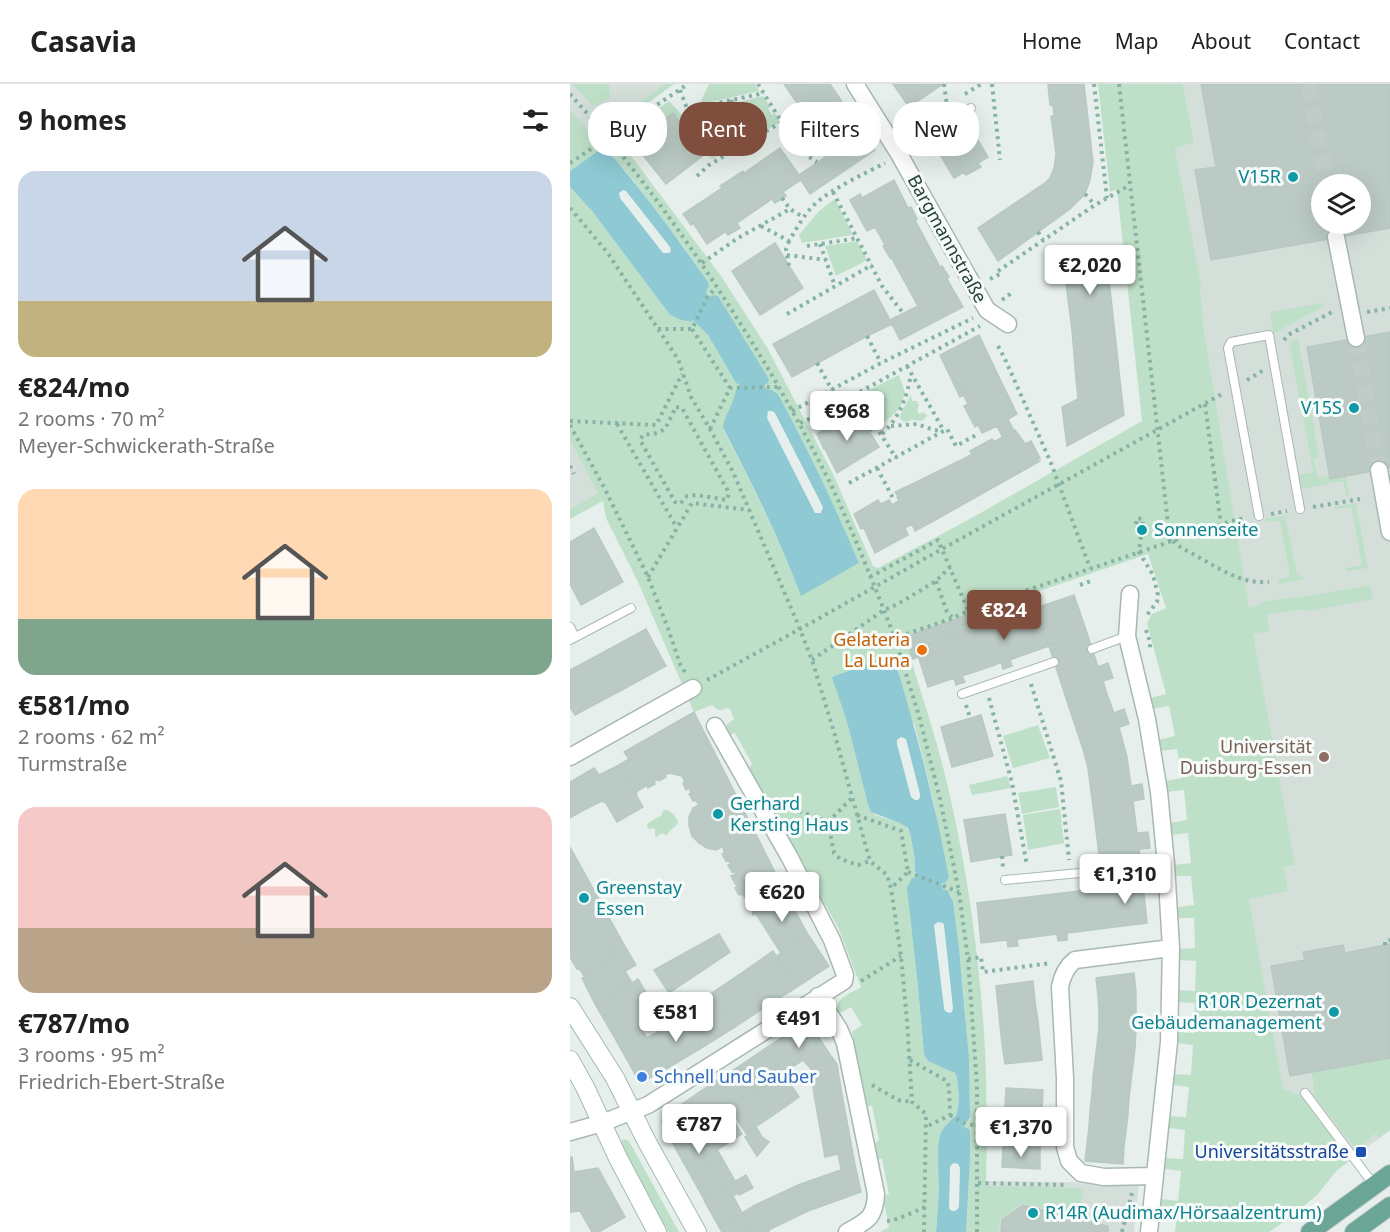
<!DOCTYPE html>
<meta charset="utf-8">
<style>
body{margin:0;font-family:"Noto Sans",sans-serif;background:#f6f6f6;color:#222;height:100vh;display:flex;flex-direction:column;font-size:22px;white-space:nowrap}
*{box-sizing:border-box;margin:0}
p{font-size:20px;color:#767676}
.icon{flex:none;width:33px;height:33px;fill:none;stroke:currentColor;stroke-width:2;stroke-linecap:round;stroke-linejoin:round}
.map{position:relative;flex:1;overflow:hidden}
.sheet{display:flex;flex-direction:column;background:#fff;width:570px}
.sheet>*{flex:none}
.top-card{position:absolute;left:18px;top:18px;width:570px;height:54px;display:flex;gap:12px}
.fabs{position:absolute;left:741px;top:90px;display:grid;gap:12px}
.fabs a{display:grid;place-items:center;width:60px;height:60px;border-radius:50%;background:#fff;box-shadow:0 6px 24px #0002;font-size:30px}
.price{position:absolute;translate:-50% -51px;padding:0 14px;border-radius:6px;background:#fff;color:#222;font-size:20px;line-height:39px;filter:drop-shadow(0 2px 3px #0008)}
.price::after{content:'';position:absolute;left:50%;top:36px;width:18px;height:14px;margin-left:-9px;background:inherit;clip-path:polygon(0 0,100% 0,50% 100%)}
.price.active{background:#804e3d;color:#fff}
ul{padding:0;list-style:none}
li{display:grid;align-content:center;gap:12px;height:318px;padding:0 18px}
li span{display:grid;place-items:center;height:186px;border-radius:18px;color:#555}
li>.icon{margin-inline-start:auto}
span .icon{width:108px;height:108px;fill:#fffc;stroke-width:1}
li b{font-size:26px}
h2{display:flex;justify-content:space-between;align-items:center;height:72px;padding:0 18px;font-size:26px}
.chip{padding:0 21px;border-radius:24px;background:#fff;box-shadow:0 6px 24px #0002;font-size:21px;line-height:54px}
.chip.active{background:#804e3d;color:#fff}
header{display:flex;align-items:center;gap:36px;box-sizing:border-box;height:84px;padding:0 30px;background:#fff;border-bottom:2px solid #e0e0e0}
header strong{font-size:28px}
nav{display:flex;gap:33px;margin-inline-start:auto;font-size:21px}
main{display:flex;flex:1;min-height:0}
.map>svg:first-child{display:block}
.built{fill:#d4dfda;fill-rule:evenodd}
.green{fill:#bfe0c8}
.water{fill:#8ec9d4;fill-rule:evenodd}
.building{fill:#bbcac4;stroke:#b8c9c2;stroke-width:1.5;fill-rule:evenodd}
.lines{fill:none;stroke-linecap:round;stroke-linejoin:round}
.street-tunnel{stroke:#bfccc8;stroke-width:16;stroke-dasharray:16 8;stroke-linecap:butt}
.lane-casing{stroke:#a8b8b2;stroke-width:10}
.street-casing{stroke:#a8b8b2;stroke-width:19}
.secondary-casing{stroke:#a4bbb3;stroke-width:20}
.primary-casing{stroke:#c2cac8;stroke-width:20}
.path{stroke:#86b3a5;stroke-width:4;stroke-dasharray:3 4.5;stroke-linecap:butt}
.lane{stroke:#fff;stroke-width:8}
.street{stroke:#fff;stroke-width:16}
.secondary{stroke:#fff;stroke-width:18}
.primary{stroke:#6aa596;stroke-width:18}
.culture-dot{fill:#0f9aa8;stroke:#f7fbf9;stroke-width:2}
.food-dot{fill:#e8710a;stroke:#f7fbf9;stroke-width:2}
.education-dot{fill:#8d6e63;stroke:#f7fbf9;stroke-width:2}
.shop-dot{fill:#3f7fe0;stroke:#f7fbf9;stroke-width:2}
.transit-dot{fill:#1a4fb4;stroke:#f7fbf9;stroke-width:2}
.labels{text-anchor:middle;stroke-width:6;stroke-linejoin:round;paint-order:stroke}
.culture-label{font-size:18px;fill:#0d838f;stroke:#f7fbf9;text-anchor:start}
.street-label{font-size:18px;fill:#24423a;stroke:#f7fbf9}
.food-label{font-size:18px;fill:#c56008;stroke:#f7fbf9;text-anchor:end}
.education-label{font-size:18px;fill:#785e54;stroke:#f7fbf9;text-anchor:end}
.shop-label{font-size:18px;fill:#366cbe;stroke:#f7fbf9;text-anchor:start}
.transit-label{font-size:18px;fill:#164399;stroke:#f7fbf9;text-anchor:end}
</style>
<header>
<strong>Casavia</strong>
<nav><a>Home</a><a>Map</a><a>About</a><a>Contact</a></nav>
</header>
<main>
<section class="sheet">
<h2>9 homes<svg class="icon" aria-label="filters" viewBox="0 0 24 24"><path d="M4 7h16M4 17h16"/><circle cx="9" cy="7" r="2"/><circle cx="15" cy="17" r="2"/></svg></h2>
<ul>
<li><span style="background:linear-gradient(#c9d6e8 70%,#c2b280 0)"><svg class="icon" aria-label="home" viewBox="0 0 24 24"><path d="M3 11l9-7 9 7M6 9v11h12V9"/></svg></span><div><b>€824/mo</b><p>2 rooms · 70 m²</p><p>Meyer-Schwickerath-Straße</p></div></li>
<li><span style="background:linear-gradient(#ffd9b3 70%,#7fa58c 0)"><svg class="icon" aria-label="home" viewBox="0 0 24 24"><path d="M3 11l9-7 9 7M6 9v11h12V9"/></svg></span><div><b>€581/mo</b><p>2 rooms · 62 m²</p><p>Turmstraße</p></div></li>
<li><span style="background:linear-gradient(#f6c9c9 65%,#b9a48a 0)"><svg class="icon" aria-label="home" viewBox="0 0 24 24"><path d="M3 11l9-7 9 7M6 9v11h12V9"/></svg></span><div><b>€787/mo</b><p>3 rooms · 95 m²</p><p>Friedrich-Ebert-Straße</p></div></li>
</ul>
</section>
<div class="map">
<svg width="820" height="1148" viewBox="0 0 820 1148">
<rect width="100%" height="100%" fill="#e6efeb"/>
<path class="built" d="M0 0H101L0 68Z
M613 0H820V1046L766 1087 747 1111 725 1128 665 804 677 513 605 65 624 57ZM752 100H790V140H752Z
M0 356 29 409 0 425Z
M416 1097 569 1099 564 1148H413Z"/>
<path class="green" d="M2 0H39L40 13 24 23Z
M95 0H104L43 44 40 40Z
M139 0H185L189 7 136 19 140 28 126 27Z
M528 0H613L624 58 605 65 631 200 630 204 634 245 679 524 696 517 737 512 800 501 803 515 735 528 731 525 697 531 699 547 683 550 725 781 714 783 718 807 679 815 713 1005 731 1012 780 1076 766 1087 747 1111 721 1133 699 1148H605L607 1129 590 1127 591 1115 608 1117 611 1087 595 1085 596 1074 613 1075 615 1046 599 1044V1032L616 1033 619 1003 602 1001 603 990 621 991 623 961 606 959V948L624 949 625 919 607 918 608 906 625 907 626 877 608 876V865L625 864 624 834H608L607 823 624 821 621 792H605L604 781 621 779 618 749 601 751 600 739 617 736 614 706 596 708 595 697 612 694 607 665 590 667 588 656 605 652 599 622 582 625 580 614 596 610 577 539 582 530 596 524 578 470 335 553 343 575 341 576C355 621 370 666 380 712 399 795 410 880 415 965 417 1010 417 1056 416 1102L514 1104 507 1132 452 1119 430 1135 429 1148H396L400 1076V1048L399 1045 394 1043 395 1037 400 1036V1033C399 960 393 889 383 817L381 811 373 805 365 723 344 639 263 593 277 638 298 721C300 723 301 727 303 729 309 734 323 735 331 739 345 746 346 773 345 787L348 789 346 794 347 893 354 970 359 977 385 989 388 999V1027L381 1037 374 1044 369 1063V1105L366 1148H310L319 1143 313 1114 314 1112 319 1110 312 1075H307L304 1060 309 1056 302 1022H298L295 1019 282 948 292 941 281 923 272 928H269C262 915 281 909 291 903L268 843 178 685 182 680 165 649 159 651 156 646 157 640 164 635 160 625 156 624C150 628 147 626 142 621L124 628 68 498 36 434 33 417 0 435V425L28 409 0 356V103L22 127 100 231 111 236 121 238 123 235 138 251 166 299H169L171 306 166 307 165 315 158 328 153 345C182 399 208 454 231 511L289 479 236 364 208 310 206 308 197 306 136 209 138 205V198L114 163 63 96 36 65 29 66 0 87V26L19 47 18 55 38 41 151 192 198 265 264 392 303 482 308 484 398 436 572 337 547 105 540 108Z
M193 12 200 23 198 25 202 31 205 29 210 38 180 56 165 19Z
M99 17C108 27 118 35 118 48L64 60 53 50Z
M124 35 143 36 158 62 172 53 174 58 142 75 124 56 129 51Z
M265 115 283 151 232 159 229 151 249 127Z
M287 157 297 176 266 192 255 162Z
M753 219 754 222 703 250 700 228Z
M728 254 749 372 744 375 748 394 760 391 776 392 779 411 776 412 773 397 732 405 729 391 743 388 719 258Z
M329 291C330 295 333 301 334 305 336 321 323 333 311 340L291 310Z
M341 311 342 317H347L349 321 347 326 349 330 354 328 357 332 352 337 342 336 336 338 332 337 330 334 331 329Z
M786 419 798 484 777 487 775 485 776 484 792 481 781 423 765 425 764 423Z
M722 431 716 433V436L727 491 733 492 734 495 710 500 708 499V495L719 493 720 491 710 437 696 438 695 434Z
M468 641 480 674 443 684 433 652Z
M437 692 441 704 402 711 399 701Z
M486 703 489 723 452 730 448 709Z
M490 725 494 759 458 766 453 731Z
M96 726C102 727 106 733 108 738 106 744 100 745 97 751L91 749 87 753 85 752V745L83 744 80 745 78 744 77 740 86 734 91 732 93 727Z
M820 974V1046L809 1054 805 1050 792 1060 795 1065 789 1069 745 1013 742 988Z
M54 1055 59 1057 109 1148H98L51 1060 52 1056Z"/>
<path class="water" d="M32 64 36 65C73 107 106 152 138 198L139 202 136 209 140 213 142 211 148 212 197 292 199 296 198 299 194 301 197 306H202L208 310C238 365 264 421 289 479L231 512C209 454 182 399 153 344 154 331 164 320 166 306L170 305 169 300 166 299 138 251 123 236 121 238 111 236 100 231 22 127 0 103V87ZM53 106 56 107 100 163 101 167 99 169H93L50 114 49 109ZM198 327H202L205 329 253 423 251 429H245L197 334Z
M323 571C346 645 365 719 379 794L375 799H372L373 805 378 807 383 817 389 863 399 975 400 1033 398 1037H395L394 1043 399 1045 400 1048V1076L396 1148H366C367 1134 368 1120 369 1105 369 1091 366 1062 371 1049 374 1042 381 1037 386 1031 390 1024 389 996 385 989L358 977 354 970 347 893 337 804 342 794H346L347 789 345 788V775L341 753 338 744 330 739 301 728 298 721 277 638 262 593ZM331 653 336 655 350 710V713L348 716H345L341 713 327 660V656ZM368 838 373 839 374 841 383 924 382 928 379 929 375 927 374 924 364 841ZM385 1079 388 1080 390 1084 389 1123C387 1127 384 1128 380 1126L379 1123 380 1083 382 1080Z"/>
<path class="building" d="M214 0H260L279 28 281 26 286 34 289 38 287 39 305 66 240 110 231 96 213 108 216 112 205 119 202 115 167 139 170 144 158 151 155 148 137 160 123 139 121 141 113 130 152 104 150 102 173 87 174 89 210 64 229 91 261 69Z
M323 0H373L339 23Z
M478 0H514L523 78 520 96 515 110 500 125 428 177 408 144 475 99 480 94 484 84 486 70 481 32H484L483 20 480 21Z
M631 0H820V144L641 176 625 86 646 83ZM752 100H790V140H752Z
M103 29 135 70 96 100 64 60Z
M397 38 418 73 408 79 411 83 396 91 394 88 384 94 363 59Z
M324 96 338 124 341 123 347 135 345 136 370 183 372 182 379 193 377 195 393 223 330 256 322 240 297 252 222 293 203 260 304 206 320 236 348 222 321 173 320 174 313 162 315 161 305 143 297 147 280 116 290 110 292 114Z
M205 159 233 204 190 231 162 187Z
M536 169 544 241 502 246 495 192Z
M544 241 549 287 506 294 502 246Z
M820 248V384L760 395 737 263Z
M409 251 426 287 391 306 394 311 390 313 370 271Z
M426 287 447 330 438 335 444 347 433 354 427 342 412 349 408 341 405 343 394 322 398 320 391 306Z
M549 287 554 331 497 362 492 323 508 315 506 294Z
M288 329 309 363 267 389 255 365H254L247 350 269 335 272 339Z
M445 346 455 360 461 357 470 374 467 375 470 377 415 408 395 374 402 370 400 367 422 355 424 358Z
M395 374 415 408 360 439 338 402Z
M338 402 360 439 345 447 342 440 335 444 338 451 305 469 294 444 291 445 284 430 308 416 311 420 319 416 322 421 329 417 327 413 328 412 325 408Z
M24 444 53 498 11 521 0 500V458Z
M504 511 517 549 479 562 466 524Z
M466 524 479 562 456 570 443 532Z
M406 528 409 535 343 557 348 573 343 575 335 553Z
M443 532 456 570 440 576 442 582 433 585 431 578 425 581 412 542Z
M409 535 412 542 346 565 343 557Z
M412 542 425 581 398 590 385 551Z
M76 545 96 582 50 607 30 570Z
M517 549 528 583 538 579 543 594 533 597 537 610 499 623 479 562Z
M385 551 398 590 392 592 395 598 386 601 384 594 358 603 346 565Z
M30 570 50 607 5 631 0 623V586Z
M537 610 544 629 554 625 559 640 549 643 557 673 518 684 513 665 499 623Z
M124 628 217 812 183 831 181 818 171 810 169 811 165 804 167 803 161 792 166 790 164 787 162 788 158 781 161 780 158 776 156 777 152 770 154 769 153 762 146 766 137 764 129 759 122 752 119 741V733L123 724 129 721 125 716 123 717 119 710 121 709 119 704 116 706 113 699 115 698 112 692 100 689 95 691 96 693 89 697 88 695 84 698 85 700 78 704 77 701 66 708 67 710 65 711 49 681 59 675 54 668Z
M411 631 423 672 382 683 371 643Z
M557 673 561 702 572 700 574 715 563 717 565 733 525 738 518 684Z
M49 681 73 723 47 738 36 719 32 717 12 727 0 706V698L24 684 29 691Z
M0 706 12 727 0 734Z
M435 730 442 771 401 778 394 736Z
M565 733 567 749 578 748 580 764 569 765 573 799 533 804 525 738Z
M0 763 53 859 39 866 44 875 14 892 9 884 7 885 0 873Z
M573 799 577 839 537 844 533 804Z
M533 804 537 844 514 847 509 807Z
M509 807 514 847 497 849V856L488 857 487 850 464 853 459 813Z
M217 812 237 849 209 866 186 830Z
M459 813 464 853 447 855 448 862 438 863 437 856 411 859 407 819Z
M237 849 259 882 227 903 207 872 211 869 209 866Z
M149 850 160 868 99 909 84 886Z
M53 859 66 881 55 887 62 899 25 920 12 894 44 875 39 866Z
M820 860V974L720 992 701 882 735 876 733 868 773 861 775 869Z
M203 867 227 903 195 923 173 888Z
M173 888 195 923 165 943 142 909Z
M564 889 566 908 528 911 526 894Z
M68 895 81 917 68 924 56 903Z
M463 897 465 917 428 921 426 902Z
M56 903 77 939 46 956 25 920Z
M566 908V927H529L528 911Z
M142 909 165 943 133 963 111 929Z
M465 917 468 937 430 941 428 921Z
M529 927H566V946L529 944Z
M114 934 133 963 98 984 80 952Z
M238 937 261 972 241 985 233 976 213 989 196 964Z
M468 937 470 956 432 960 430 941Z
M70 943 77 954 80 952 98 984 70 999 46 956Z
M529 944 566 946 565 964 527 961Z
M470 956 472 976 435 980 432 960Z
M527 961 565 964 563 981 525 977Z
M196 964 213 989 185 1007 168 983Z
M261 972 267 980 271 1005 244 1010 241 985Z
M525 977 563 981 561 997 523 993Z
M168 983 184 1007 159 1023 144 998Z
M213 989 229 1013 202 1032 185 1007Z
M523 993 561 997 559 1014 522 1010Z
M144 998 160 1024 135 1041 118 1016Z
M436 1004 473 1006 472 1026 435 1024Z
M271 1005 285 1081 271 1085 268 1070 255 1073 244 1010Z
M184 1007 202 1032 176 1049 159 1023Z
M522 1010 559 1014 558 1030 520 1027Z
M118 1016 133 1038 121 1045 127 1055 107 1067 92 1039 93 1032Z
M435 1024 472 1026 471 1045 434 1044Z
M520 1027 558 1030 556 1047 519 1043Z
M133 1038 141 1051 127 1060 125 1056 127 1055 121 1045Z
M164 1038 172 1050 147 1066 139 1052 142 1050 143 1052Z
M186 1043 192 1053 199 1058 187 1072 175 1053 177 1052 176 1049Z
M519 1043 556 1047 554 1063 517 1060Z
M434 1044 471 1045 470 1065 433 1063Z
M139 1052 152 1074 121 1092 107 1067 125 1056 127 1060Z
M517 1060 554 1063 553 1080 515 1077Z
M433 1063 470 1065V1085L432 1083Z
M0 1073H2L4 1088 28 1084 55 1133 29 1148H22L10 1127 0 1128Z
M152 1074 165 1097 134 1115 121 1092Z
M285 1081 291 1108 238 1127 228 1101Z
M176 1091 183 1104 169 1111 168 1109 163 1112 157 1102Z
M228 1101 238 1127 199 1146 185 1121Z
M158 1102 172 1129 149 1143 134 1116Z
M185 1121 199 1146V1148H182L172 1129Z
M453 1121 538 1142V1148H431L432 1136Z
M172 1129 182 1148H152L149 1143Z"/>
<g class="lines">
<path class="street-tunnel" d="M738 0 757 100
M764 140 766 153
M786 254 809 386"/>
<g class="lane-casing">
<path id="lane" d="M329 70 350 55 401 24
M689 432 658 264 661 258 699 251 730 425
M0 543 5 553
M0 556 61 524
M522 565 557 552
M392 610 484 578
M571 782 596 780
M435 796 531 787
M735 1009 804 1101"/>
</g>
<g class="street-casing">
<path id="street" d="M285 0 329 70 417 226 438 240
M766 153 786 254
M809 386 820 448
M560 510 557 552 577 635 589 708 596 780 601 864 599 958 579 1148
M0 673 123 604
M248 912 269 945 275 959 306 1110C305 1134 297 1137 277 1148
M0 1048 32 1039 78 1021 274 897 275 891 262 856 220 774 145 642
M585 1092 534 1093 511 1089 499 1077 495 1063V994L490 903C492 892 496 883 505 876L601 864"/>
</g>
<g class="secondary-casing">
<path id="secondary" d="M0 923 45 994 77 1058 127 1148
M0 976 15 1003 48 1074 87 1148"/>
</g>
<g class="primary-casing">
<path id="primary" d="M740 1148 820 1090
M784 1148 820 1122"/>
</g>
<path class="path" d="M188 0 229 66 247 78
M374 0 377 22
M422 0 430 76
M524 0 537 114
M549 0 600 458
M110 6 125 46 119 50
M0 10C60 77 113 149 161 225 198 282 232 342 262 403 285 452 305 504 325 554
M395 10 411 0
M161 16 178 59
M119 30H143
M158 58 139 21 194 9
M0 79 118 0
M127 92 139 81 212 38
M263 108 312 202 333 229
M515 110 525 121
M212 114 220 125 233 133
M0 124 37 168 108 275 121 313 140 345 163 388 230 545 242 576 264 648 300 777 317 791 321 804 331 872 337 937 342 1018 356 1030 354 1148
M191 142 219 157C227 144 234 130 246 119 263 104 294 90 315 79
M468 148 473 156
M219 157 216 165 219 182
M250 160 265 202
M237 162 288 154
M217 171 256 176
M132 179 168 154 220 125
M428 187 525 121 560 101
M420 195 430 190
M432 216 443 208
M797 228 820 224
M217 230 302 181
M88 245H122L138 212 147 203
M122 245 160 304
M297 252 311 279
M714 256 718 251 764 227
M428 262 435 275 481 379 520 484
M247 279 262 306
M337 282 374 347
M677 296 694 286
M285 310 326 374
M635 320 651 441
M106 323 112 324 159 409 157 416 126 411 117 412 110 420 105 418 70 356 73 351 88 349 95 345Z
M222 327 311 279 403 234
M0 337 86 341 112 290
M230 339 246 332 410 242
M47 340 107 444
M0 341 36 407 78 493 99 547 110 580 116 590
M321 342 347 340 364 346 373 347
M140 345 160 304 208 303
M299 346 306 342
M312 350C329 334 337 314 341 290
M0 382 4 390
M307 384 324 416
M279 399 377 345 386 362 406 351
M743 423 790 415
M701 430 717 427
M566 440 567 434 573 435 569 468 583 491 588 511 587 518 577 531
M603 457C611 465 622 469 632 475 653 487 673 500 699 498
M78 493 122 419 179 426
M300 493 368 456 398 526
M366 497 377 528 382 533
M510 501 524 496
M576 546 580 558V565
M242 576 314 526 328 520 366 497 380 483
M137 596 230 545 372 465 652 310
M461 600 491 697 499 776
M419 614 442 699 457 782
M396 621 400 634
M208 719 258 738 264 769 270 775 288 781 300 777
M287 731 331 747 338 788 321 804
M258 738 282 714
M432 772 433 783
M338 788 389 808
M815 861V857L820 856
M398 875 411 873 413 888 481 879
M291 897 331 872
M340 976 377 997 379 1003 380 1031 356 1043
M302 1001 328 1016 342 1018
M380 1031 394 1039 407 1042
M408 1099 498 1101
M317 1137C329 1136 343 1128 355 1123
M407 1148V1002L398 875 389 808 370 715 349 632 325 554 383 534 402 525 661 437 676 434
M552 1148 562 1109"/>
<use href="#lane" class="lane"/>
<use href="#street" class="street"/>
<use href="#secondary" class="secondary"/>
<use href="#primary" class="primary"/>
</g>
<g class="culture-dot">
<circle cx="723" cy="93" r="6"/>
<circle cx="784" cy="324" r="6"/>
<circle cx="572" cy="446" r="6"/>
<circle cx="148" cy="730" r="6"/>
<circle cx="14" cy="814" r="6"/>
<circle cx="764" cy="928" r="6"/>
<circle cx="463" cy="1129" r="6"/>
</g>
<circle class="food-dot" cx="352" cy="566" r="6"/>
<circle class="education-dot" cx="754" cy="673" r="6"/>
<circle class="shop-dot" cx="72" cy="993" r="6"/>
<rect class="transit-dot" x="785" y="1062" width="12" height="12" rx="3"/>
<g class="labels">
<g class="culture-label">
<text x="711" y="99" text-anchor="end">V15R</text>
<text x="772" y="330" text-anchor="end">V15S</text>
<text x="584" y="452">Sonnenseite</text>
<text x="160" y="726">Gerhard<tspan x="160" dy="21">Kersting Haus</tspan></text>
<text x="26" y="810">Greenstay<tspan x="26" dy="21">Essen</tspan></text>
<text x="752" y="924" text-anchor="end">R10R Dezernat<tspan x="752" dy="21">Gebäudemanagement</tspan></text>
<text x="475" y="1135">R14R (Audimax/Hörsaalzentrum)</text>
</g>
<g class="street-label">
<text transform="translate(377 155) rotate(61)" y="6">Bargmannstraße</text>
</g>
<g class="food-label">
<text x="340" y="562">Gelateria<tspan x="340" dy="21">La Luna</tspan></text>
</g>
<g class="education-label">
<text x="742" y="669">Universität<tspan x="742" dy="21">Duisburg-Essen</tspan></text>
</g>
<g class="shop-label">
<text x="84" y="999">Schnell und Sauber</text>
</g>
<g class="transit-label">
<text x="779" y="1074">Universitätsstraße</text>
</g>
</g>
</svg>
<div class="fabs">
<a><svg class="icon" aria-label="layers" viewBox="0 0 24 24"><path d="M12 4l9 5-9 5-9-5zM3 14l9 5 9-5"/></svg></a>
</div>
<b class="price" style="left:520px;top:212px">€2,020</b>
<b class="price" style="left:277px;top:358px">€968</b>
<b class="price active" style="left:434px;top:557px">€824</b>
<b class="price" style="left:555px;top:821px">€1,310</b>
<b class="price" style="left:212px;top:839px">€620</b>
<b class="price" style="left:106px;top:959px">€581</b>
<b class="price" style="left:229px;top:965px">€491</b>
<b class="price" style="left:129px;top:1071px">€787</b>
<b class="price" style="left:451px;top:1074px">€1,370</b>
<div class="top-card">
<a class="chip">Buy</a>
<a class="chip active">Rent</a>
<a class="chip">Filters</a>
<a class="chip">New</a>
</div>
</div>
</main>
